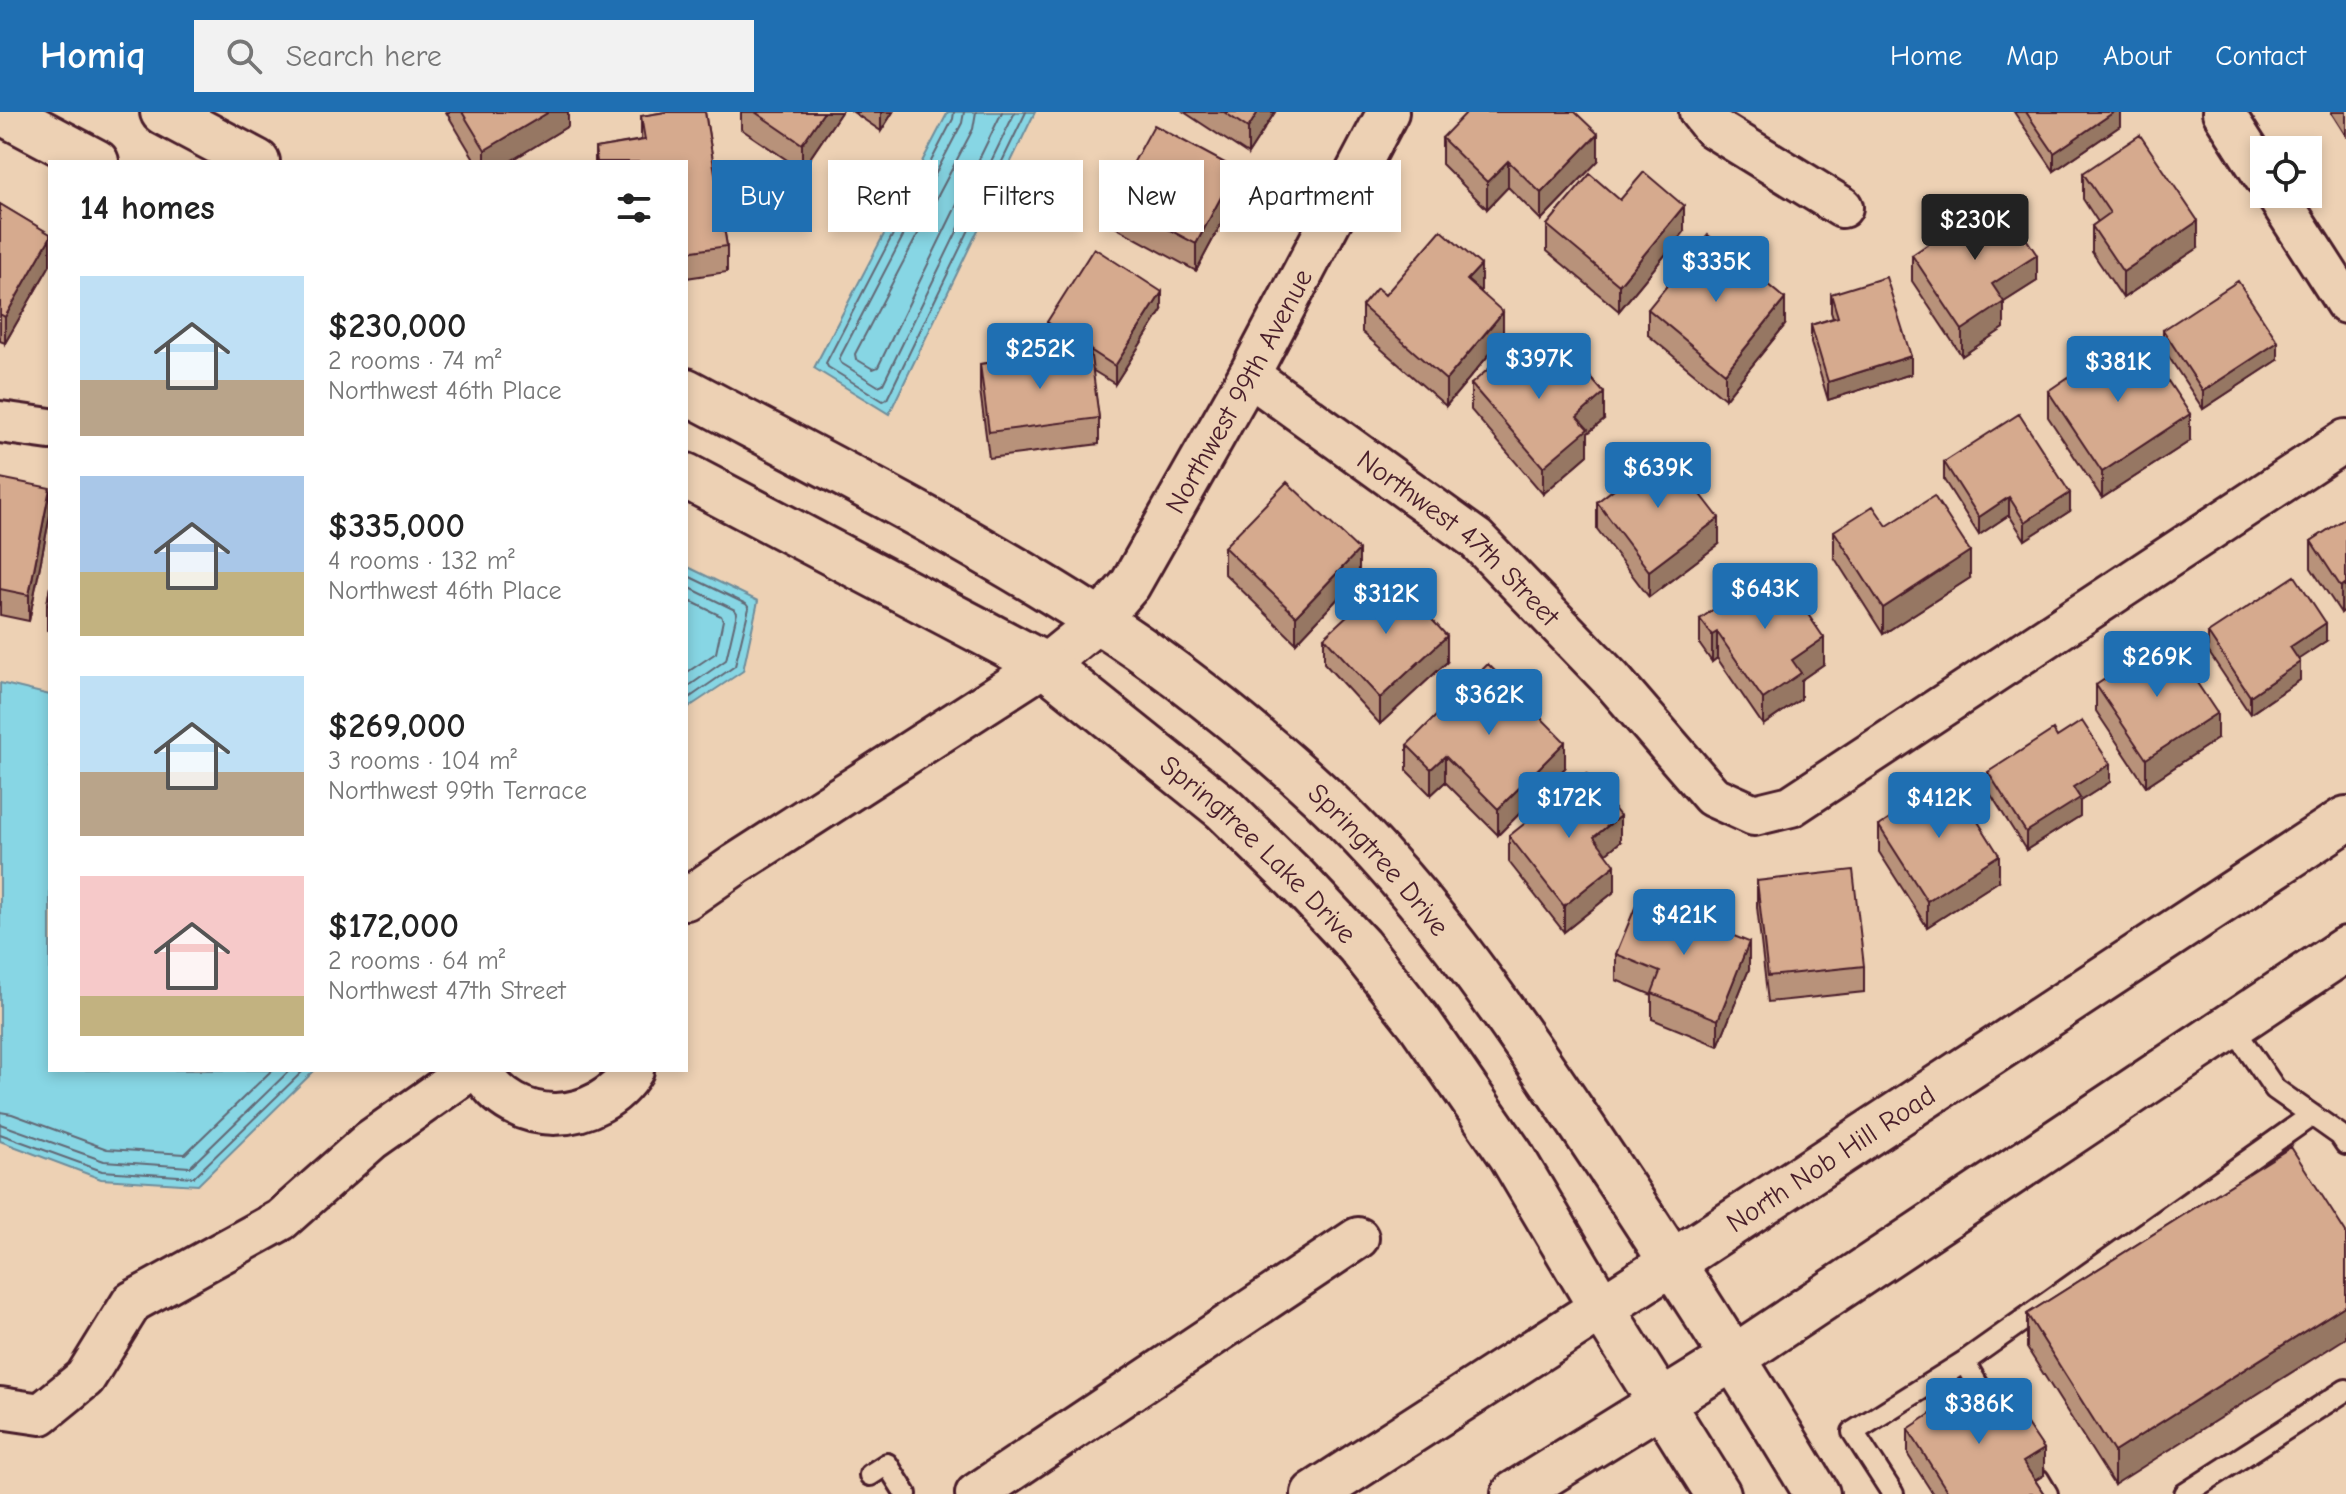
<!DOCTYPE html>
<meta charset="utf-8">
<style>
body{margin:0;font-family:"Comic Neue",sans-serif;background:#f2f2f2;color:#222;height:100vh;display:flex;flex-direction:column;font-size:30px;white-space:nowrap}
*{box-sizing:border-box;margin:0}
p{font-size:26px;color:#767676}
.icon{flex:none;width:44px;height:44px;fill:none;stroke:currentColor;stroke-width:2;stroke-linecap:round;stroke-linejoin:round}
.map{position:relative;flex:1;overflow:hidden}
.details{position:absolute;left:48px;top:48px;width:640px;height:912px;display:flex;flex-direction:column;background:#fff;border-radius:0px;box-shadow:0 4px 12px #0003}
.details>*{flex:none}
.top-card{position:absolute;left:712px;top:48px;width:760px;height:72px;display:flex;gap:16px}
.fabs{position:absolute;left:2250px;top:24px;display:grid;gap:16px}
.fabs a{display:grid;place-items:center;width:72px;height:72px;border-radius:0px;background:#fff;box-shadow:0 4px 12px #0003;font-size:40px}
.price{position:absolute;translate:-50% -68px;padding:0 18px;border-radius:8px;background:#1f6fb2;color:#fff;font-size:26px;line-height:52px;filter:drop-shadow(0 2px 4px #0008)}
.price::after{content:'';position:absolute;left:50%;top:48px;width:24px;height:18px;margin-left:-12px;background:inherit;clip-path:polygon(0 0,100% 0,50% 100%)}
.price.selected{background:#222;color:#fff}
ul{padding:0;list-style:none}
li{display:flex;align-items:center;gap:24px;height:200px;padding:0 32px}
li span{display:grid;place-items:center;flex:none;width:224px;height:160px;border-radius:0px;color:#555}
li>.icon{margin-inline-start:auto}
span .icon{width:96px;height:96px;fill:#fffc;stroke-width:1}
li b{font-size:34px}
h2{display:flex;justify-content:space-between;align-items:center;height:96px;padding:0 32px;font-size:34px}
.pill{padding:0 28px;border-radius:0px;background:#fff;box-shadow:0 4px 12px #0003;font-size:28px;line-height:72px}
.pill.selected{background:#1f6fb2;color:#fff}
header{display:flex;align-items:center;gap:48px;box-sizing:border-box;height:112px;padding:0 40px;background:#1f6fb2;color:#fff}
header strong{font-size:38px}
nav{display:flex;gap:44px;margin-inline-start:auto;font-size:28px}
.search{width:560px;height:72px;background:#f2f2f2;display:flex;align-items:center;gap:20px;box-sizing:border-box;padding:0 28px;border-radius:0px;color:#767676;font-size:30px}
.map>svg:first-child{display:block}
.water{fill:#87d6e4;stroke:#6f8d9a;stroke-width:2}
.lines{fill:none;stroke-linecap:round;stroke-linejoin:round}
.shore{stroke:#626875;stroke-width:2}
.service-casing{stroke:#4a1f2b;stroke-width:26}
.minor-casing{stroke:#4a1f2b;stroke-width:46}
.tertiary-casing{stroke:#4a1f2b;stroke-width:50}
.secondary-casing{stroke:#4a1f2b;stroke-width:50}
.service{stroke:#edd1b4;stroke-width:20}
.minor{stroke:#edd1b4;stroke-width:40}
.tertiary{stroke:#edd1b4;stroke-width:44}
.secondary{stroke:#edd1b4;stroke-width:44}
.wall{fill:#b8927a;stroke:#4a1f2b;stroke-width:2}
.shaded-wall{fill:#967763;stroke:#4a1f2b;stroke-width:2}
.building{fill:#d6aa8e;stroke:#4a1f2b;stroke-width:2}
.labels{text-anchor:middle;stroke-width:6;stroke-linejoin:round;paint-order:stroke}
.street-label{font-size:28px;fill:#4a1f2b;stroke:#edd1b4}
</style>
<header>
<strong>Homiq</strong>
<div class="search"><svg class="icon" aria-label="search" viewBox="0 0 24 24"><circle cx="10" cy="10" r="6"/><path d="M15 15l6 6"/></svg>Search here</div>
<nav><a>Home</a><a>Map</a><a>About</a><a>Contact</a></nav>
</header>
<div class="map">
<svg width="2346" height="1382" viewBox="0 0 2346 1382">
<rect width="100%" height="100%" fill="#edd1b4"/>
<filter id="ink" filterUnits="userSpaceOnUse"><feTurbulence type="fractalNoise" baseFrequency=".0125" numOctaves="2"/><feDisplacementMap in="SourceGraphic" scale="16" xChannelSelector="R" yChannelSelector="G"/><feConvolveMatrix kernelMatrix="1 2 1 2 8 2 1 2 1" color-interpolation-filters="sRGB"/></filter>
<g filter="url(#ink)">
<path class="water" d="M948 0H1035L889 302 814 256Z
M686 454 758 489 743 559 686 597Z
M0 571 50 583V958H315L198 1073 101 1067 0 1029Z"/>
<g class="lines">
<path class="shore" d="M954 0 953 7 826 251 828 255 883 289 887 287 1026 0
M964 0 962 11 839 247 841 251 878 274 883 272 1015 0
M976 0 973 17 855 242 856 247 873 257 878 255 1002 0
M686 463 746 492 749 496 735 554 686 588
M686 474 735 498 737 501 726 548 686 576
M686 487 721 504 723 508 716 541 686 561
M0 1000 12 1002 107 1037 185 1042 272 958
M0 1012 104 1049 190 1055 290 958
M0 1022 102 1059 194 1065 304 958"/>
<g class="service-casing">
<path id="service" d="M2232 914 2275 977 2340 1023 2346 1032
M1964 1250 2002 1314
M870 1363 887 1352 906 1382
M2038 1367 2047 1382
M1893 1382 1853 1320 1964 1250 2312 1003
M2185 1382 2346 1278"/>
</g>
<g class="minor-casing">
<g id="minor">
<path d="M1700 0 1712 15 1842 95"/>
<path d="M2223 0 2264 64"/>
<path d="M2276 82 2346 191"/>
<path id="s1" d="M1249 263 1476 427 1612 568 1712 684 1754 703 1791 694 2346 328"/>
<path d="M0 310 50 317"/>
<path id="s2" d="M686 787 736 752 1045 553 1099 509 1130 473 1249 263 1388 0"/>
<path d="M481 958C513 1019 599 1014 633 958"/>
<path d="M0 1296 41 1302 85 1266 132 1190 281 1108 371 1028 470 958"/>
<path d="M976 1382 1358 1126"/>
</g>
</g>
<g class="tertiary-casing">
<g id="tertiary">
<path d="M2 0 96 50"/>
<path d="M163 0 257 50"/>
<path id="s3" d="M686 279C824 352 965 423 1097 508 1170 554 1238 609 1302 666 1415 767 1502 895 1586 1020 1666 1139 1743 1259 1817 1382"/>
<path id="s4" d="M686 364 1045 553 1223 696 1296 767 1359 834 1419 910 1511 1043 1601 1195 1718 1382"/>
</g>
</g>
<g class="secondary-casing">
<g id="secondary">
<path id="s5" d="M1314 1382 1673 1150 2346 707"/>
<path d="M1514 1382 1735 1245 2346 837"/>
</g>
</g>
<use href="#service" class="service"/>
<use href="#minor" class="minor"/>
<use href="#tertiary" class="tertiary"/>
<use href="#secondary" class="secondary"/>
</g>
<path class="wall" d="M446 0H568V14L509 50H476Z
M666 0H705L727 134V160L686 166V50H595V36L641 28V4Z
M741 0H841L802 58 741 17Z
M853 0H893L881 19Z
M1184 0H1275L1248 42Z
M2014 0H2120V14L2054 59Z
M2332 0H2346V24L2332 2Z
M1442 26 1598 49 1541 108 1508 75 1487 97 1442 52Z
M2083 61 2198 136 2123 186 2092 140V114L2098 110 2083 87Z
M1236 84 1196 159 1113 114V88Z
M1620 88 1684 120 1619 199 1547 139V113Z
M0 92 50 122V153L5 231 0 229Z
M1912 143 2037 169 2004 190V216L1962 244 1912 169Z
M1481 180 1503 226 1446 294 1362 220V194L1385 183Z
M1831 182 1911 262 1828 288 1811 231V213L1833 206 1831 200Z
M1648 197 1785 213 1725 287 1648 223Z
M1162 198 1115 272 1092 258 1099 306V332L989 346 980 278V252L1066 241 1047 228V210Z
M2163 218 2278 248 2203 297 2163 236Z
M1550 264 1604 308 1588 321V343L1543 382 1471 298V272Z
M2048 279 2190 329 2102 386 2048 305Z
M1944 350 2070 399 2025 428 2009 403 1979 423 1944 368Z
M0 366 50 403 29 509 0 503Z
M1597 390 1719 432 1649 485 1597 417Z
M2346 406V497L2341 501 2311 456V429Z
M1887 414 1970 466 1883 522 1834 445V419Z
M1224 435 1359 464 1296 531 1224 461Z
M50 475V519L47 518V492Z
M1700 507 1824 552 1801 568V587L1763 613 1717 546 1712 550 1700 533Z
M2208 521 2326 529 2298 547 2300 568 2250 602 2208 539Z
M1324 525 1447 550 1380 612 1324 551Z
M2096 573 2217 627 2146 674 2096 599Z
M2057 625 2110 670 2080 689V704L2026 738 1988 678V660Z
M1407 633 1565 656 1498 723 1445 670 1431 683 1407 659Z
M1879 714 1999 769 1927 815 1879 740Z
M1509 724 1620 730 1606 741 1615 779 1564 820 1509 750Z
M1757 769 1864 854V880L1768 890 1757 795Z
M1616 842 1749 857 1718 934 1652 907V883L1616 868Z
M2291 1035 2114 1373 2027 1236V1202Z
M1990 1296 2044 1363 2035 1368 2044 1382H1933L1908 1343V1317Z"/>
<path class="shaded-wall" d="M549 0H568V14L509 50H485V38Z
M824 0H841L802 58V32Z
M881 0H893L881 19Z
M1258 0H1275L1248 42V16Z
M2114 0H2120V14L2054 59V41Z
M1598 22V49L1541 108V81Z
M1508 49V75L1487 97V70Z
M1236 57V84L1196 159V132Z
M1684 94V120L1619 199V173Z
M2198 109V136L2123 186V160Z
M50 126V153L5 231V205Z
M2037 143V169L2004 190V216L1962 244V218L1992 172Z
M1481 153V180L1467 168Z
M1162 180V198L1115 272V254Z
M1785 187V213L1725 287V261Z
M1503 200V226L1446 294V268Z
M2278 230V248L2203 297V279Z
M1911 244V262L1828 288V270Z
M1604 281V308L1588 321V343L1543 382V355L1577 305Z
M2190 302V329L2102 386V360Z
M50 376V403L29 509V483Z
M2070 381V399L2025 428V410Z
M2009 385V403L1979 423V405Z
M1719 406V432L1649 485V459Z
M1359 438V464L1296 531V504Z
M1970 439V466L1883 522V496Z
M2346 471V497L2341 501V475Z
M2326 511V529L2290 553V535Z
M1717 520V546L1712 550V523Z
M1447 524V550L1380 612V586Z
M1824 526V552L1801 568V587L1763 613V587L1792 548Z
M2300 550V568L2250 602V584Z
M2217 601V627L2146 674V647Z
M1565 630V656L1498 723V697Z
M1445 644V670L1431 683V657Z
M2110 652V670L2080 689V704L2026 738V720L2073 675Z
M1620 704V730L1594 751V725Z
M1999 743V769L1927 815V789Z
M1615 753V779L1564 820V794Z
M1749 830V857L1718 934V908Z
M2346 1193V1226L2114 1373V1340Z
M2044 1337V1363L2023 1376V1350Z"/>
<path class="building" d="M462 0H549L485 38Z
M666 0H705L727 134 686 140V50H597L595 36 645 28 641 4Z
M755 0H824L802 32Z
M1224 0H1258L1248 16Z
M1467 0H1575L1598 22 1541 81 1508 49 1487 70 1442 26Z
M2026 0H2114L2054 41Z
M1154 13 1236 57 1196 132 1113 88Z
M2140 23 2198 109 2123 160 2092 114 2110 101 2083 61Z
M1644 60 1684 94 1619 173 1547 113 1590 62 1620 88Z
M1998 85 2037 143 1992 172 2004 190 1962 218 1912 143Z
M0 92 50 122V126L5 205 0 202Z
M1441 118 1481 153 1467 168 1503 200 1446 268 1362 194 1377 176 1385 183Z
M1708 123 1785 187 1725 261 1648 197Z
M1094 136 1162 180 1115 254 1047 210Z
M1886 165 1911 244 1828 270 1811 213 1838 205 1831 182Z
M2238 169 2278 230 2203 279 2163 218Z
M2123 228 2138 250 2150 242 2190 302 2102 360 2048 279Z
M1521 229 1550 264 1573 245 1604 281 1577 305 1588 317 1543 355 1471 272Z
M1090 237 1099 306 989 320 980 252Z
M2019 302 2070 381 2025 410 2009 385 1979 405 1944 350Z
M1666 337 1719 406 1649 459 1597 390Z
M0 366 50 376 29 483 0 477Z
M1287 370 1359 438 1296 504 1224 435Z
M1934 384 1970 439 1883 496 1834 419 1873 394 1887 414Z
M2346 406V471L2341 475 2311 429Z
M1775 454 1824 526 1792 548 1801 561 1763 587 1717 520 1712 523 1700 507Z
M1391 463 1447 524 1380 586 1324 525Z
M2295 464 2326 511 2290 535 2300 550 2250 584 2208 521Z
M50 475V493L47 492Z
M2167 526 2217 601 2146 647 2096 573Z
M1488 552 1565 630 1498 697 1445 644 1431 657 1407 633Z
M2082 609 2110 652 2073 675 2080 686 2026 720 1988 660 2053 618 2057 625Z
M1587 662 1620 704 1594 725 1615 753 1564 794 1509 724Z
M1951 667 1999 743 1927 789 1879 714Z
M1853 758 1864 854 1768 864 1757 769Z
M1639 786 1749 830 1718 908 1652 881 1660 860 1616 842Z
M2291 1035 2346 1121V1193L2114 1340 2027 1202Z
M1974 1273 1990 1296 2008 1284 2044 1337 2023 1350 2044 1382H1949L1908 1317Z"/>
</g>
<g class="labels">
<g class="street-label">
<text dy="10" stroke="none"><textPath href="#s2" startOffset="768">Northwest 99th Avenue</textPath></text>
<text dy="10" stroke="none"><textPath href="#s1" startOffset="266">Northwest 47th Street</textPath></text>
<text dy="10" stroke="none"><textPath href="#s4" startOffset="688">Springtree Lake Drive</textPath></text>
<text dy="10" stroke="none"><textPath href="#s3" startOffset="842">Springtree Drive</textPath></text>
<text dy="10" stroke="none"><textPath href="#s5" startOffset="616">North Nob Hill Road</textPath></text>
</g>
</g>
</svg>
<div class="fabs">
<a><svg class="icon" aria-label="locate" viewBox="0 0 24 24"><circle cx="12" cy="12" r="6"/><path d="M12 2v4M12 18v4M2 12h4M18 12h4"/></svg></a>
</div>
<b class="price selected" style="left:1975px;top:150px">$230K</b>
<b class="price" style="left:1716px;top:192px">$335K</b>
<b class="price" style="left:1040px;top:279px">$252K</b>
<b class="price" style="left:1539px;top:289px">$397K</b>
<b class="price" style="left:2118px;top:292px">$381K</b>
<b class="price" style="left:1658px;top:398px">$639K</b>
<b class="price" style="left:1765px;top:519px">$643K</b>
<b class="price" style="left:1386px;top:524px">$312K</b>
<b class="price" style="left:2157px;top:587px">$269K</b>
<b class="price" style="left:1489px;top:625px">$362K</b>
<b class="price" style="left:1569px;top:728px">$172K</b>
<b class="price" style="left:1939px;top:728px">$412K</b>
<b class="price" style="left:1684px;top:845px">$421K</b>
<b class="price" style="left:1979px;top:1334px">$386K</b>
<div class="top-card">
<a class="pill selected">Buy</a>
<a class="pill">Rent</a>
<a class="pill">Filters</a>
<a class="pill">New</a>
<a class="pill">Apartment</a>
</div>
<section class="details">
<h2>14 homes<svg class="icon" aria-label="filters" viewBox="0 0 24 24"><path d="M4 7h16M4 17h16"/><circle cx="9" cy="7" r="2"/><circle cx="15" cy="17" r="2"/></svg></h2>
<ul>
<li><span style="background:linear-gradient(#bfe0f5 65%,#b9a48a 0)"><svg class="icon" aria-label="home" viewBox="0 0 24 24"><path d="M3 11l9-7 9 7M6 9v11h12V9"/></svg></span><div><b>$230,000</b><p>2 rooms · 74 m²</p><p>Northwest 46th Place</p></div></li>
<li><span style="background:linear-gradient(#a9c7e8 60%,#c2b280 0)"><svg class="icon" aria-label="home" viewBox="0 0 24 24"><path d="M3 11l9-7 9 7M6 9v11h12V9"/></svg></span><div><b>$335,000</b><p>4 rooms · 132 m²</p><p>Northwest 46th Place</p></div></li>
<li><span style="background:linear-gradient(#bfe0f5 60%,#b9a48a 0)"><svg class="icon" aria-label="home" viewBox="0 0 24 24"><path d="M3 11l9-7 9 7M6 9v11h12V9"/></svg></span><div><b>$269,000</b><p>3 rooms · 104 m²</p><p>Northwest 99th Terrace</p></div></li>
<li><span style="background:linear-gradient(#f6c9c9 75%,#c2b280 0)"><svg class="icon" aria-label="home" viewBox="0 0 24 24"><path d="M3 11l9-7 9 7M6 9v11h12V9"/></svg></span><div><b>$172,000</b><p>2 rooms · 64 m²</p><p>Northwest 47th Street</p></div></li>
</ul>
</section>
</div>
